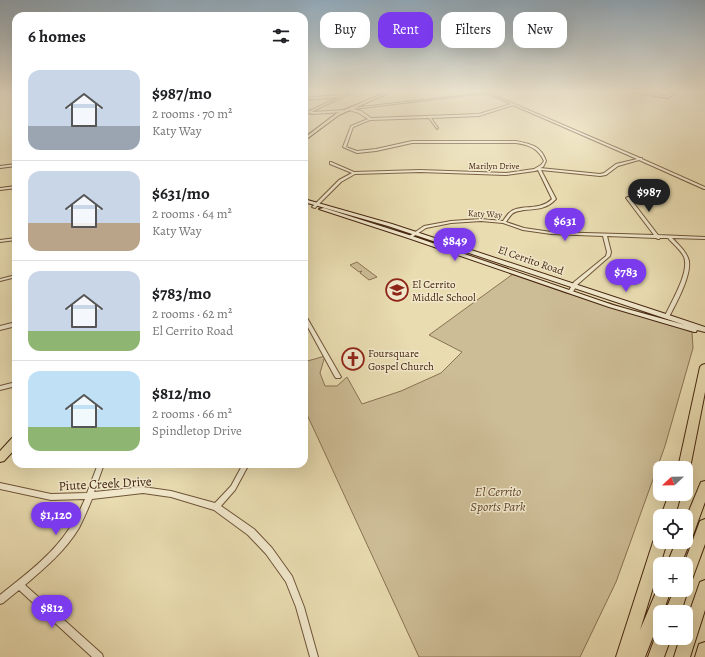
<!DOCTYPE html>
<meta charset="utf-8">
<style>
body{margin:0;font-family:Alegreya,serif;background:#f6f6f6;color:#202124;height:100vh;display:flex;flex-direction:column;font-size:15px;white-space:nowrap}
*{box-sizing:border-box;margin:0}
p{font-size:13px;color:#757577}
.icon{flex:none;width:22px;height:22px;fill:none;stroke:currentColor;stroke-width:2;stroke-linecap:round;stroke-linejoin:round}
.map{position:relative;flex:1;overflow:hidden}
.sheet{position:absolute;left:12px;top:12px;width:296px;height:456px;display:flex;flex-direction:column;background:#fff;border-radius:12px;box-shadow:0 4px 16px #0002}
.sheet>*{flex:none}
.hud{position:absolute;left:320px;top:12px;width:325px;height:36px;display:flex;gap:8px}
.needle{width:26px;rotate:248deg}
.controls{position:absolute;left:653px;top:461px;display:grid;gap:8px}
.controls a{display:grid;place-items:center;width:40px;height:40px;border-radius:8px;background:#fff;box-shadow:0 4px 16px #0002;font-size:20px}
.price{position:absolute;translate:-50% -34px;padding:0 9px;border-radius:14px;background:#7c3aed;color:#fff;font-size:13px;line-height:26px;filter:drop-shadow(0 1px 2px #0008)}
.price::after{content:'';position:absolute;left:50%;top:24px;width:12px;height:9px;margin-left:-6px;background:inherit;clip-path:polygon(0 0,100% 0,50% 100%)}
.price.on{background:#222;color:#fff}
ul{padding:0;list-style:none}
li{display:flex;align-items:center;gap:12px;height:100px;padding:0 16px}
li+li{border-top:1px solid #e0e0e0}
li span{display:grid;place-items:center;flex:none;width:112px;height:80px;border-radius:12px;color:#555}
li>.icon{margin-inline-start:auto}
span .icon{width:48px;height:48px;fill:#fffc;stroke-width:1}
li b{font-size:17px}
h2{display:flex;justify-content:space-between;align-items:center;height:48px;padding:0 16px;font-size:17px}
.chip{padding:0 14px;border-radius:12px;background:#fff;box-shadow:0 4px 16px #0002;font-size:14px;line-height:36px}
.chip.on{background:#7c3aed;color:#fff}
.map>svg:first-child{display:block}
.green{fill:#cdbd96;stroke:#8a7253}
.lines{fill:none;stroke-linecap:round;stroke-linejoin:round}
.street-casing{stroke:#6f5438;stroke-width:2}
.secondary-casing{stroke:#462610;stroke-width:2}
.primary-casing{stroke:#462610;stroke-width:2}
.highway-casing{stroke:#462610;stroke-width:2}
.street{fill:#f1e8cc;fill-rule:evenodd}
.secondary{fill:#f1e8cc;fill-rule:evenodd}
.primary{fill:#e9dcb1;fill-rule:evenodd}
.highway{fill:#e9dcb1;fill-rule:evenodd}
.labels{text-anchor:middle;stroke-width:3;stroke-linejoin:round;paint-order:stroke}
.far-street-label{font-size:9px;fill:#462610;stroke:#f1e8cc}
.street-label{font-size:11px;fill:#462610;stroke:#f1e8cc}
.poi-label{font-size:11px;fill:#462610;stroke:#f1e8cc;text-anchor:start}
.near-street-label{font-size:13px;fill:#462610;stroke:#f1e8cc}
.near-park-label{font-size:13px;font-style:italic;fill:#61442b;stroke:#f1e8cc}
</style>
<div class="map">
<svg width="705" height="657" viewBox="0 0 705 657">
<rect width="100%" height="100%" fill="#e9dcb1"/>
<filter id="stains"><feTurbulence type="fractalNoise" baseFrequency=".005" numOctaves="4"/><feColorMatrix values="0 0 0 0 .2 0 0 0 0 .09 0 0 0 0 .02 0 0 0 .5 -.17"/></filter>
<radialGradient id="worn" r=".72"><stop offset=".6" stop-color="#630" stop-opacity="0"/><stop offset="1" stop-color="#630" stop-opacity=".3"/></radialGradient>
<path class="green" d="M357 262 377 277 369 280 360 273 362 271 359 272 350 265Z
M513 274 566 293 610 303 692 332 693 348 665 446 616 582 580 657H419L304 408V362L325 356 320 373 325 386H337L347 377 362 404 401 391 441 373 462 352 429 335Z"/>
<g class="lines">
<g class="street-casing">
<path id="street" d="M353 91H355L307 114 305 113Z
M482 91H484L640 158H642V159L705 187V189H704L639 160 618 166 606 175 600 176 541 170 556 199C547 209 537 209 524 210 520 211 515 211 512 214 510 216 508 219 506 222L524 228 551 232 654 235 626 198 628 197H629L658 235 705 237V239L672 238C678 244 685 250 688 258 694 271 676 304 669 317L667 318 665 316C671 302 690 272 684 257 681 250 673 244 668 238H660L659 239H658L656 238 607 236 611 252 610 256 578 284 572 293H570L568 292 574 282 606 256 607 252 603 236 551 234 523 230 503 223 481 221 451 223 426 228 411 238H409L408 237 424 226 451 221 481 219 503 221C505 218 507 215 509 213 520 203 539 212 552 199L538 170 535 171 506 175 420 172 355 174 341 182 315 208 312 207 339 180 352 173 330 164V162H331L354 172 420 170 506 173 534 169 541 165 544 161C538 148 529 145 516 143H412L376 151 357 153 343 147 351 126 368 119 359 113 349 110V108L361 111 371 118 479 114 511 104 487 93 353 109 352 108 485 93ZM513 105 637 159 616 164 604 173 600 174 540 168 543 167 546 161C541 146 531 144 516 141H412L376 149 357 151 346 147 353 127 370 120 429 118 437 129 438 128 431 118 479 116Z
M340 96 339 97 304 100V98L339 95Z
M346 110 345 112 311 114 310 113 311 112Z
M16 164V166L0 168V166Z
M16 186V188L0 190V188Z
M16 238V240L0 242V240Z
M16 275V277L0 281V279Z
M304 314 306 316 341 377 340 378H336L335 377 304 320Z
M16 322V326L0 330V326Z
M16 382V386L0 390V386Z
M98 464H104L94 492 143 487 171 491 215 503 231 486 243 464H249L235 490 221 506 254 529 272 548 292 576 304 607 318 657H310L296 607 286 582 266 554 248 535 214 510 171 497 143 493 92 499C88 509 84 518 79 528 66 550 45 568 25 585L102 654 103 657H92L19 590 3 603 0 604V595C25 575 51 556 69 529 76 520 80 510 85 499L51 500 0 489V483L51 494 87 493Z"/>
</g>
<g class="secondary-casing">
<path id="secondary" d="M631 91 667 96 676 91H680L668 98 632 92Z
M304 199 392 224 669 315 705 327V332L697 330 696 332H694L609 307 408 238 319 209 324 208 412 236 613 305 685 325 388 226 304 202Z"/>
</g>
<g class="primary-casing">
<path id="primary" d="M389 91H393L339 115 304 141V138L337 113Z
M16 437V448L4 461 0 462V451L12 438Z"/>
</g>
<g class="highway-casing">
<path id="highway" d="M705 364V392L690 468 688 472H686V468H678L700 367 702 365Z
M705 481V502L693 535 689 540 690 542 681 564H667L676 542H686V518L701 482Z
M669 494H681L675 516H661Z
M705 519V544L691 582 686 584V564H684L700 521Z
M660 535V542H667L640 630 659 585 660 584V590H671L663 612H660V619L645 657H616L653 542 655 537Z
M705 580V610L690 657H674L680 638H686V622L700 582Z
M686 585 688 590 681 612H665L674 590H686Z
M660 631V638H671L664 657H648L657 632Z
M705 642V657H695L699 644Z"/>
</g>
<use href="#street" class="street"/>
<use href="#secondary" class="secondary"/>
<use href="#primary" class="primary"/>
<use href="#highway" class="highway"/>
</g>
<linearGradient id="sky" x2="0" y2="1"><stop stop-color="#92abbc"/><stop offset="0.5" stop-color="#f5efdc"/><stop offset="1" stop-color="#f5efdc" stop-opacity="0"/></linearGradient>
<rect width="705" height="183" fill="url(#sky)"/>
<defs>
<g id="school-ring" transform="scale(1.15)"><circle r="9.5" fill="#f1e8cc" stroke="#8f2418" stroke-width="1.5"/><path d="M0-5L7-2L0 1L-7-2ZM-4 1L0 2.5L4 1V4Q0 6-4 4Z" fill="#8f2418"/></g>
<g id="church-ring" transform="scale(1.15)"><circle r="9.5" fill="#f1e8cc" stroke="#8f2418" stroke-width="1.5"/><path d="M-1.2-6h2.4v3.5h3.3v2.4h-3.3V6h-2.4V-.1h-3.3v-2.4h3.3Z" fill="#8f2418"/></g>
</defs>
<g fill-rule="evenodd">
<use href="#school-ring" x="397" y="290"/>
<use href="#church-ring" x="353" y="359"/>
</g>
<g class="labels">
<g class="far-street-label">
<text x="494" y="169">Marilyn Drive</text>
<text transform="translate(485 214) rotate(3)" y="3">Katy Way</text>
</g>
<g class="street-label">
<text transform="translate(531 260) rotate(19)" y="4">El Cerrito Road</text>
</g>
<g class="poi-label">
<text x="412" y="288">El Cerrito<tspan x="412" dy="13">Middle School</tspan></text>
<text x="368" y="357">Foursquare<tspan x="368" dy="13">Gospel Church</tspan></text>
</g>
<g class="near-street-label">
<text transform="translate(105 483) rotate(-3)" y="5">Piute Creek Drive</text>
</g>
<g class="near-park-label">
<text x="498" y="496">El Cerrito<tspan x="498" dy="15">Sports Park</tspan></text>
</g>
</g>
<rect width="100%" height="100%" filter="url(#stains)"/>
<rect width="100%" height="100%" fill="url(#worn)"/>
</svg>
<div class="controls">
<a><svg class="needle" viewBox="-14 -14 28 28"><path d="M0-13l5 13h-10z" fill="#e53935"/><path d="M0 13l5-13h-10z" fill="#757577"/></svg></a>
<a><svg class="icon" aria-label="locate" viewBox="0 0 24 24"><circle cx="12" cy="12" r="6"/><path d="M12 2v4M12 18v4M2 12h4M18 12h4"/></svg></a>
<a>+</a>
<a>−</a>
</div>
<b class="price on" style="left:649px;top:213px">$987</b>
<b class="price" style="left:565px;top:242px">$631</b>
<b class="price" style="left:455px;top:262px">$849</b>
<b class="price" style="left:626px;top:293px">$783</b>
<b class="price" style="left:56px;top:536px">$1,120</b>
<b class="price" style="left:52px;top:629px">$812</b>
<div class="hud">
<a class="chip">Buy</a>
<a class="chip on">Rent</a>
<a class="chip">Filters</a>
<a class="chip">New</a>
</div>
<section class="sheet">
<h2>6 homes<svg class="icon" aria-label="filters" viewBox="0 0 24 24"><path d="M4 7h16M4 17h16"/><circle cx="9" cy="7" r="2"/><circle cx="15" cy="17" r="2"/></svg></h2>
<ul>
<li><span style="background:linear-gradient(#c9d6e8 70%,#9aa5b1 0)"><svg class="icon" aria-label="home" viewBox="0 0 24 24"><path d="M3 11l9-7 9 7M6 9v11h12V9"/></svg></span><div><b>$987/mo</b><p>2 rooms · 70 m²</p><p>Katy Way</p></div></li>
<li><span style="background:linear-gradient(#c9d6e8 65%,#b9a48a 0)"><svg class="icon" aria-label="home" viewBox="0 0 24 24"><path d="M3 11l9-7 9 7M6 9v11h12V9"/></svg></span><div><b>$631/mo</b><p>2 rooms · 64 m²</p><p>Katy Way</p></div></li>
<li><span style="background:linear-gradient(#c9d6e8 75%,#8fb573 0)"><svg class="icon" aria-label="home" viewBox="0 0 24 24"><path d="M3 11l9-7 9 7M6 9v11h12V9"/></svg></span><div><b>$783/mo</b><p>2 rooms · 62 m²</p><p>El Cerrito Road</p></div></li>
<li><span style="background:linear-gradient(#bfe0f5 70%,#8fb573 0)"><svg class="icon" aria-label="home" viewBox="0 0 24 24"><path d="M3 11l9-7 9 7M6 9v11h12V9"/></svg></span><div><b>$812/mo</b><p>2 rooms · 66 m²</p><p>Spindletop Drive</p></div></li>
</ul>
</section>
</div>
